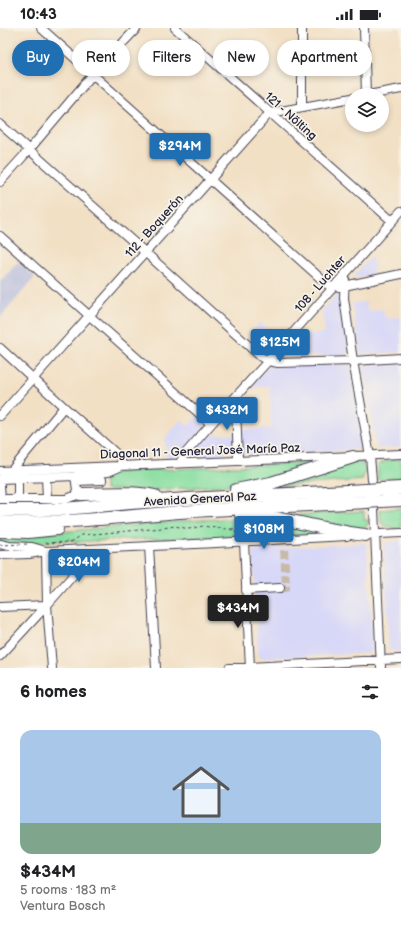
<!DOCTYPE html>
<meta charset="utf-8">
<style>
body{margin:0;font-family:"Balsamiq Sans",sans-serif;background:#f6f6f6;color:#202124;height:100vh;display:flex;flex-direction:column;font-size:15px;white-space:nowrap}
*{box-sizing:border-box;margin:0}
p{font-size:13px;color:#757577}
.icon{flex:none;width:22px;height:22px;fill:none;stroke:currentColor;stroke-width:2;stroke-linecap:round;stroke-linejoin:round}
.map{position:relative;height:640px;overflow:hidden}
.side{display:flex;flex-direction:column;background:#fff;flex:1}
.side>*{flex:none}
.guide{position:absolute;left:12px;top:12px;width:377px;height:36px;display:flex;gap:8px}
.buttons{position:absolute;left:345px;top:60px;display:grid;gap:8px}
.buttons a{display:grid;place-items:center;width:44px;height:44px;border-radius:50%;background:#fff;box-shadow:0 2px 6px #0003;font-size:20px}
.price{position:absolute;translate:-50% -34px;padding:0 9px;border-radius:4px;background:#1f6fb2;color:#fff;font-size:13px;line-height:26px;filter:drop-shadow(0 1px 2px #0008)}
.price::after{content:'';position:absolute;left:50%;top:24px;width:12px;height:9px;margin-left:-6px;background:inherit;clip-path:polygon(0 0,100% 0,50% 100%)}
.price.current{background:#222;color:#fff}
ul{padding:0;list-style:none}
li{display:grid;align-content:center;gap:8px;height:212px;padding:0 20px}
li+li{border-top:1px solid #e0e0e0}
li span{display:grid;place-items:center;height:124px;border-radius:12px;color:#555}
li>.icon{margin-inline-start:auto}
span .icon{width:72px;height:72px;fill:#fffc;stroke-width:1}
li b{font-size:17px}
h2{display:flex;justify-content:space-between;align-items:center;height:48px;padding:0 20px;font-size:17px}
.tag{padding:0 14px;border-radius:18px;background:#fff;box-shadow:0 2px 6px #0003;font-size:14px;line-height:36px}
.tag.current{background:#1f6fb2;color:#fff}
.status{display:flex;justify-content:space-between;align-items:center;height:28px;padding:0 20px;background:#fff;direction:ltr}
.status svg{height:11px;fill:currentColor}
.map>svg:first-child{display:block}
.built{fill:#d7d7f8}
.industrial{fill:#bfc2dd}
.green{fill:#89dea1;stroke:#56806e}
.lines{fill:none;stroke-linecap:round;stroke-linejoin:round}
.minor-tunnel{stroke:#c8baa9;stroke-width:8;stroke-dasharray:8 4;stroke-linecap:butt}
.minor-casing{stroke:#413e50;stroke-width:10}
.highway-casing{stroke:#413e50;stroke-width:14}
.path{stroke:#413e50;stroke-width:1;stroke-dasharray:3 3;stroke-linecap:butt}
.minor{stroke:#fff;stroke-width:8}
.highway{stroke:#fff;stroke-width:12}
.highway-bridge-casing{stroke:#413e50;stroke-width:14;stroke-linecap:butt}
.path-bridge{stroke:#413e50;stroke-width:1;stroke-dasharray:3 3;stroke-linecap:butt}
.highway-bridge{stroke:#fff;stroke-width:12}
.labels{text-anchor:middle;stroke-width:3.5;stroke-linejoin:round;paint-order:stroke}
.street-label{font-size:12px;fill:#22223b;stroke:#f7f3e8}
</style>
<div class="status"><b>10:43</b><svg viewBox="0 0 49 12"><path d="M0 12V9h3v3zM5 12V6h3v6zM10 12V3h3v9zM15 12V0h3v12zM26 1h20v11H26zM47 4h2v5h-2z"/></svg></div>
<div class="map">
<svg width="401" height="640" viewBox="0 0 401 640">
<rect width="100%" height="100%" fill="#f7f3e8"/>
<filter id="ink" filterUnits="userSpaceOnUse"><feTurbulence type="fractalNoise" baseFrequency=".025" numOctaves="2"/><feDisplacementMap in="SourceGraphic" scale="8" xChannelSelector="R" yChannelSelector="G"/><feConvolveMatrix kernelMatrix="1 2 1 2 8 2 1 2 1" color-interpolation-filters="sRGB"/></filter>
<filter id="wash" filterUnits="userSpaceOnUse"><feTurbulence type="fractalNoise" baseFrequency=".012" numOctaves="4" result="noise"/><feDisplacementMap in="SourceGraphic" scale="16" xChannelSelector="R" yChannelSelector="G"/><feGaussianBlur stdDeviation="0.9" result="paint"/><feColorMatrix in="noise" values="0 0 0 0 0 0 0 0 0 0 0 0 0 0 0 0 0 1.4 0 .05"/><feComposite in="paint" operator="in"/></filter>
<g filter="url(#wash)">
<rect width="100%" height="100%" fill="#f2e0c5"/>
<path class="built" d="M371 229 375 240 372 242 373 247 356 250 355 249V246Z
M336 267 340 269 349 323 347 327 288 328 286 322 297 309 325 304 322 283Z
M366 274 368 283 383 281 385 290 401 289V324L362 326 360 323 352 275Z
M260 294 282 313 271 325H267L248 308Z
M401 335V419L378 420 376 418 363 340 365 337Z
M347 336 350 337 365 418 363 421 245 427 241 425 240 401 272 400 270 358 251 359 267 340 271 339Z
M199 386 206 397 177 430 175 432 166 433 165 410 181 392 188 398Z
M235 406 236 419 223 420 224 429 188 430 187 429 204 407Z
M401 513V623H391L389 621 384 518 388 514Z
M365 515 367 518 373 622 370 625 261 630 258 627 253 524 256 521Z"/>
<path class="industrial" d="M18 234 35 249 0 290V254Z"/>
<path class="green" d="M401 431V450L378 452V437L381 435 388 433 389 432Z
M325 434 307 442 241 456 155 462H105V449L106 446 133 443Z
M353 434 362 435C365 438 365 441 365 446L363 447V452L282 458V456Z
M401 480V500L394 501V499L384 498 381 494 380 482Z
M364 483V492H368L367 498 362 501 280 488Z
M224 491 252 492 331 506 138 511 75 514 74 512 9 516 0 514V506L29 507 144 496 198 492Z"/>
</g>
<g filter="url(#ink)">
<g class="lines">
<path class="minor-tunnel" d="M280 560H286L284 519"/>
<g class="minor-casing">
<path id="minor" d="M41 0 328 257 333 260
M175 0 392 193
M302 0V79
M364 0 366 67
M368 67 401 61
M0 96 146 225 261 329 268 333 278 335 353 333 401 330
M0 154 29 122 93 46 137 0
M0 208 211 396
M345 247 344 270 353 333 370 428 372 452
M339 259 401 246
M0 320 64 379 120 429 121 433 122 438 108 444 75 448
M234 371 236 378 238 433
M0 388 266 89 270 85 352 70
M180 435 184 427 211 396 268 333 401 183
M0 443 401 426
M11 443 64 379
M46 449 47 471
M18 450V471
M0 451 75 448 77 462 80 466 66 471H0
M76 453 102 452
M0 457 1 471
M374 481 381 640
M360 507 401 505
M244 514 250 640
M0 516 9 518 32 519 46 523 47 577 52 640
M149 518 156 640
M0 527 29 526 46 523 216 515 347 508
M246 562 280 560
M0 579 47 577
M0 628 47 577 96 521
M229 640 401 631"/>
</g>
<g class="highway-casing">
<path id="highway" d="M381 461 401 460
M236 462 271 455 353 429
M80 466C105 466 131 463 155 468
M381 473 401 472
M0 482H40L63 481 130 475 187 471 366 462
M241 487C283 488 323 502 365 507
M0 494C60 496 119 489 179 484 241 480 304 477 366 474
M0 503 28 504 57 501"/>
</g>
<path class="path" d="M71 514 82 507 163 500 175 498 189 501 203 498 215 500 230 501 235 504 241 505 245 503V501L242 500 230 501
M46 515 71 514"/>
<use href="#minor" class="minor"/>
<use href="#highway" class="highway"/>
<g class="highway-bridge-casing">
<path id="highway-bridge" d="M366 462 381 461
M366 474 381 473"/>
</g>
<path class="path-bridge" d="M0 517 29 516"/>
<use href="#highway-bridge" class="highway-bridge"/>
</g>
</g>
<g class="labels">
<g class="street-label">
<text transform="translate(291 88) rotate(42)" y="4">121 - Nölting</text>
<text transform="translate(154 198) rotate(-48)" y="4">112 - Boquerón</text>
<text transform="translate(320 256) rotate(-49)" y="4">108 - Luchter</text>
<text transform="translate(200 423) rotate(-2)" y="4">Diagonal 11 - General José María Paz</text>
<text transform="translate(200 471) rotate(-3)" y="4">Avenida General Paz</text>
</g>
</g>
</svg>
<div class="buttons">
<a><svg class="icon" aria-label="layers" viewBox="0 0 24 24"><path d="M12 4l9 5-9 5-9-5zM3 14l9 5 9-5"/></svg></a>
</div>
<b class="price" style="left:180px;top:139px">$294M</b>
<b class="price" style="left:280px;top:335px">$125M</b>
<b class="price" style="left:227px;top:403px">$432M</b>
<b class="price" style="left:264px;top:522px">$108M</b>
<b class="price" style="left:79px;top:555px">$204M</b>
<b class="price current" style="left:238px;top:601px">$434M</b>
<div class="guide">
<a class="tag current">Buy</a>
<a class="tag">Rent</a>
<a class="tag">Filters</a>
<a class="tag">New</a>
<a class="tag">Apartment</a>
</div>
</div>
<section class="side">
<h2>6 homes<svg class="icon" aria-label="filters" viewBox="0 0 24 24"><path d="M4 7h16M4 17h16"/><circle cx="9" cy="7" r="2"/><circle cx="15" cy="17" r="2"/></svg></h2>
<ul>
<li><span style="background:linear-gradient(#a9c7e8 75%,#7fa58c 0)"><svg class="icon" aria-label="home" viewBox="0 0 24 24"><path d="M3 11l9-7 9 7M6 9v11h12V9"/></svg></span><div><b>$434M</b><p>5 rooms · 183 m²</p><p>Ventura Bosch</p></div></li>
</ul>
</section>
